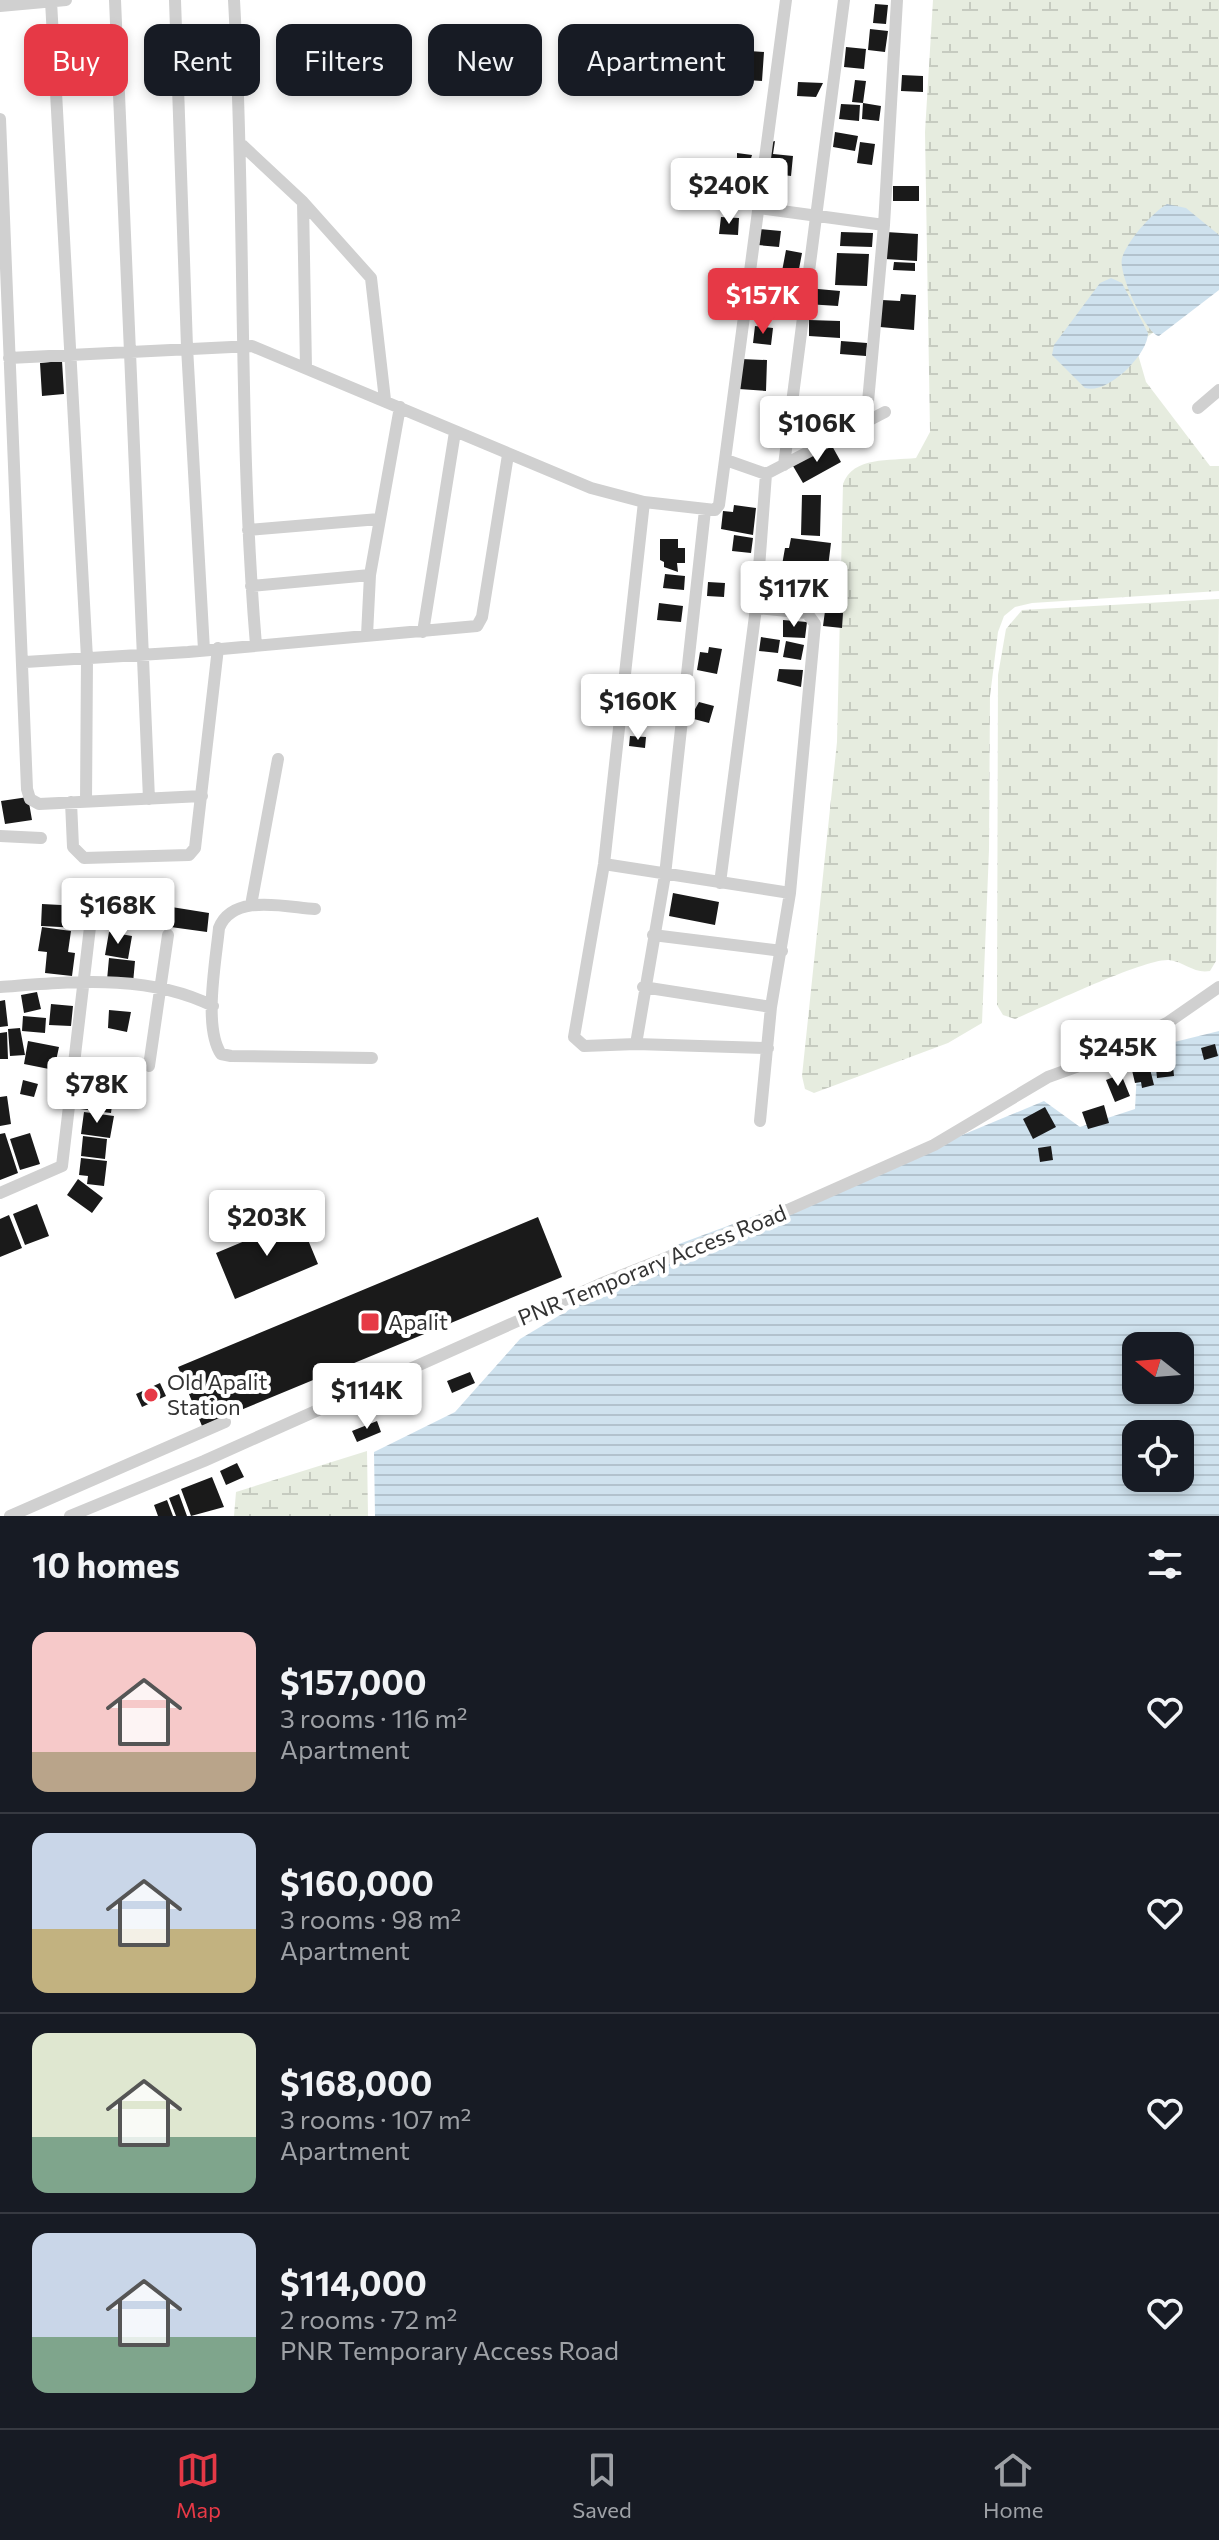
<!DOCTYPE html>
<meta charset="utf-8">
<style>
body{margin:0;font-family:Commissioner,sans-serif;background:#20242c;color:#f1f3f6;height:100vh;display:flex;flex-direction:column;font-size:30px;white-space:nowrap}
*{box-sizing:border-box;margin:0}
p{font-size:26px;color:#9ea1a6}
.icon{flex:none;width:44px;height:44px;fill:none;stroke:currentColor;stroke-width:2;stroke-linecap:round;stroke-linejoin:round}
.map{position:relative;height:1516px;overflow:hidden}
.sheet{display:flex;flex-direction:column;background:#171b24;flex:1}
.sheet>*{flex:none}
.guide{position:absolute;left:24px;top:24px;width:800px;height:72px;display:flex;gap:16px}
.needle{width:52px;rotate:287deg}
.buttons{position:absolute;left:1122px;top:1332px;display:grid;gap:16px}
.buttons a{display:grid;place-items:center;width:72px;height:72px;border-radius:16px;background:#171b24;box-shadow:0 4px 12px #0003;font-size:40px}
.price{position:absolute;translate:-50% -68px;padding:0 18px;border-radius:8px;background:#fff;color:#222;font-size:26px;line-height:52px;filter:drop-shadow(0 2px 4px #0008)}
.price::after{content:'';position:absolute;left:50%;top:48px;width:24px;height:18px;margin-left:-12px;background:inherit;clip-path:polygon(0 0,100% 0,50% 100%)}
.price.on{background:#e63946;color:#fff}
ul{padding:0;list-style:none}
li{display:flex;align-items:center;gap:24px;height:200px;padding:0 32px}
li+li{border-top:2px solid #363941}
li span{display:grid;place-items:center;flex:none;width:224px;height:160px;border-radius:16px;color:#555}
li>.icon{margin-inline-start:auto}
span .icon{width:96px;height:96px;fill:#fffc;stroke-width:1}
li b{font-size:34px}
h2{display:flex;justify-content:space-between;align-items:center;height:96px;padding:0 32px;font-size:34px}
.pill{padding:0 28px;border-radius:16px;background:#171b24;box-shadow:0 4px 12px #0003;font-size:28px;line-height:72px}
.pill.on{background:#e63946;color:#fff}
.tab-bar{display:flex;justify-content:space-around;align-items:center;height:112px;border-top:2px solid #363941;background:#171b24;font-size:22px;color:#9ea1a6}
.tab-bar a{display:grid;justify-items:center;gap:4px}
.tab-bar .on{color:#e63946}
.map>svg:first-child{display:block}
.wetland{fill:url(#wetland-marsh)}
.water{fill:url(#water-rules);fill-rule:evenodd}
.building{fill:#1a1a1a}
.lines{fill:none;stroke-linecap:round;stroke-linejoin:round}
.minor{stroke:#d0d0d0;stroke-width:12}
.poi-dot{fill:#e63946;stroke:#fff;stroke-width:3}
.labels{text-anchor:middle;stroke-width:8;stroke-linejoin:round;paint-order:stroke}
.street-label{font-size:22px;fill:#333;stroke:#fff}
.poi-label{font-size:22px;fill:#333;stroke:#fff;text-anchor:start}
</style>
<div class="map">
<svg width="1219" height="1516" viewBox="0 0 1219 1516">
<defs>
<pattern id="wetland-marsh" width="20" height="14" patternUnits="userSpaceOnUse" patternTransform="scale(2)"><rect width="20" height="14" fill="#e6ecdf"/><path d="M1 5h8M5 5V1M11 12h8M15 12V8" fill="none" stroke="#c6cbc0"/></pattern>
<pattern id="water-rules" width="6" height="5" patternUnits="userSpaceOnUse" patternTransform="scale(2)"><rect width="6" height="5" fill="#cfe2ee"/><path d="M0 2.5h6" fill="none" stroke="#b2c2cd"/></pattern>
</defs>
<rect width="100%" height="100%" fill="#fff"/>
<path class="wetland" d="M933 0H1219V284L1143 340 1137 351 1146 382 1210 466H1219V591L1032 603 1015 607 1004 616 998 632 990 696 989 850 982 1023 948 1043 814 1093 805 1089 802 1076 837 742 843 484C853 456 890 461 916 458L930 432 925 132Z
M1219 599 1216 961 1210 971C1194 974 1185 962 1169 960 1145 958 1043 1007 1015 1019L1003 1015 997 1005 998 675 1006 629 1022 610Z
M367 1451 368 1516H234L236 1492Z"/>
<path class="water" d="M1167 204 1186 208 1219 235V290L1159 336C1145 332 1118 273 1122 258 1128 240 1151 214 1167 204Z
M1111 278 1122 283 1148 333C1148 355 1107 395 1085 388L1052 355 1054 345 1100 283Z
M1219 1031V1516H375L374 1452 455 1412 520 1339 679 1244 876 1171 1044 1101 1080 1127 1135 1109 1138 1051ZM1136 1346H1180V1390H1136ZM1136 1434H1180V1478H1136Z"/>
<path class="building" d="M875 4 888 5 886 24 873 23Z
M870 29 888 31 885 52 868 50Z
M846 47 866 49 864 69 844 67Z
M749 51 764 52 762 81 746 80Z
M902 75 923 76V92L901 91Z
M855 80 866 81 863 103 852 102Z
M798 82 823 83 816 97 797 96Z
M863 103 881 106 879 121 862 119Z
M841 104 860 105 859 121 839 119Z
M835 132 858 136 855 151 833 147Z
M775 141 773 154 793 156 791 176 767 173 771 142Z
M860 142 875 144 872 165 857 163Z
M737 153 752 155 750 162 755 163 753 179 737 177Z
M893 186H919V201H893Z
M721 217 739 218 738 235 719 234Z
M759 229 781 231 779 247 758 245Z
M841 232 873 233 872 247 840 246Z
M886 232 918 234 917 261 885 259Z
M786 250 802 253 796 285 780 282Z
M837 253 869 254 867 286 835 285Z
M894 262 915 263V271L893 270Z
M807 288 840 291 838 306 806 304Z
M901 294 916 295 914 330 880 327 882 300 900 301Z
M809 320 840 321V338L809 336Z
M755 326 773 328 771 345 753 343Z
M841 341 867 343 866 356 840 354Z
M741 359 767 360 766 391 739 389Z
M62 361 64 394 42 396 40 363Z
M798 414H827V431L798 445Z
M831 444 841 462 803 483 793 466Z
M802 495H821L820 536 801 535Z
M734 505 756 508 753 535 721 529 723 511 733 512Z
M734 535 753 538 751 553 732 551Z
M791 538 831 543 826 583 786 578 788 566 782 565 785 548H789Z
M660 539H678V548H685V563H677L678 572 664 567V562L660 560Z
M665 574 685 576 684 590 663 588Z
M708 582 725 583 724 597 707 596Z
M826 593H839V606H826Z
M659 603 683 606 681 622 657 620Z
M825 611 843 613 842 628 823 626Z
M783 620 807 622 805 638 783 637Z
M761 637 780 640 778 653 759 651Z
M786 641 804 645 801 660 783 657Z
M709 647 722 649 717 674 697 670 700 652 708 653Z
M779 669 803 670 801 687 777 681Z
M699 702 714 706 709 723 690 718Z
M630 736 646 737 645 748 629 746Z
M28 797 32 820 5 824 1 801Z
M673 893 719 902 715 925 669 916Z
M42 904 80 906 79 928 41 926Z
M104 905 120 907 119 926 103 925Z
M159 905 209 913 207 932 156 925Z
M123 907 142 910 140 928 121 926Z
M42 927 71 931 68 952 75 953 72 976 45 973 47 952 38 951Z
M109 932 132 936 128 959 105 955Z
M109 958 135 961 133 983 107 980Z
M37 992 41 1009 24 1013 21 995Z
M5 1000 8 1026 0 1027V1001Z
M51 1004 73 1006 71 1026 49 1025Z
M109 1010 131 1012 127 1032 108 1028Z
M23 1016 46 1018 45 1033 22 1031Z
M20 1028 25 1055 10 1056 8 1029Z
M7 1032 8 1059H0V1033Z
M28 1041 59 1047 54 1070 24 1064Z
M1215 1044 1218 1056 1204 1060 1201 1048Z
M1172 1056 1174 1076 1157 1078 1155 1058Z
M1148 1061 1154 1085 1142 1088 1141 1082 1135 1083 1131 1066Z
M1121 1074 1130 1096 1115 1102 1106 1080Z
M23 1080 38 1084 34 1097 20 1094Z
M84 1086 114 1091 111 1113 80 1109Z
M7 1096 11 1124 0 1126V1097Z
M1104 1105 1109 1123 1088 1129 1082 1112Z
M1045 1107 1056 1127 1033 1139 1023 1119Z
M84 1112 114 1116 110 1138 81 1134Z
M5 1133 18 1173 0 1180V1134Z
M30 1133 40 1164 20 1170 10 1139Z
M83 1136 107 1139 105 1159 81 1156Z
M1051 1146 1053 1160 1040 1162 1038 1148Z
M81 1158 107 1161 104 1186 87 1184 88 1176 79 1175Z
M78 1179 103 1198 92 1213 67 1195Z
M37 1204 49 1236 25 1245 13 1214Z
M9 1215 22 1248 0 1257V1219Z
M538 1217 562 1277 202 1426 178 1367Z
M299 1218 318 1264 235 1299 216 1253Z
M470 1372 475 1383 452 1393 447 1381Z
M160 1383 166 1396 142 1407 136 1394Z
M377 1421 381 1432 357 1442 352 1431Z
M237 1463 244 1477 226 1485 220 1471Z
M212 1477 224 1507 191 1516 181 1489Z
M179 1494 187 1516H176L169 1498Z
M167 1500 173 1516H158L154 1505Z"/>
<g class="lines">
<path class="minor" d="M115 0 149 799
M175 0 187 347 204 650
M234 0C246 215 238 430 256 645
M51 1 87 658 86 802
M0 6 66 0
M0 119 27 789 30 799 39 804 202 796
M242 145 303 202 371 278 385 400
M303 202 306 368
M759 208 884 225
M9 358 252 346 591 488 644 502
M1198 408 1219 390
M866 424 884 225 897 0
M726 460 766 474 885 412
M784 465 844 0
M248 530 379 519
M251 586 370 575
M756 608 807 613 815 624 790 893 771 1007 760 1121
M423 632 455 432
M367 635 370 575 400 407
M25 662 188 652 477 626 482 617 508 455
M71 802 73 847 84 858 189 855 195 848 218 648
M0 836 41 838
M604 864 790 893
M720 883 756 608 766 474
M251 905 278 759
M315 909C285 907 233 893 219 928 216 960 203 1027 221 1054L231 1056 372 1058
M653 935 782 951
M0 987C71 982 147 973 213 1006
M643 987 771 1007
M636 1044 665 875 705 510
M768 1048 636 1044 584 1046 574 1037 604 864 644 502 715 510 719 505 786 0
M149 1066 168 935
M0 1193 62 1166 92 910
M10 1516 225 1422
M70 1516 204 1461 605 1282 790 1209 934 1145 1048 1077 1084 1064 1167 1023 1219 987"/>
</g>
<g class="poi-dot">
<rect x="360" y="1312" width="20" height="20" rx="4"/>
<circle cx="151" cy="1395" r="8"/>
</g>
<g class="labels">
<g class="street-label">
<text transform="translate(652 1265) rotate(-22)" y="8">PNR Temporary Access Road</text>
</g>
<g class="poi-label">
<text x="388" y="1330">Apalit</text>
<text x="167" y="1390">Old Apalit<tspan x="167" dy="25">Station</tspan></text>
</g>
</g>
</svg>
<div class="buttons">
<a><svg class="needle" viewBox="-14 -14 28 28"><path d="M0-13l5 13h-10z" fill="#e53935"/><path d="M0 13l5-13h-10z" fill="#9ea1a6"/></svg></a>
<a><svg class="icon" aria-label="locate" viewBox="0 0 24 24"><circle cx="12" cy="12" r="6"/><path d="M12 2v4M12 18v4M2 12h4M18 12h4"/></svg></a>
</div>
<b class="price" style="left:729px;top:226px">$240K</b>
<b class="price on" style="left:763px;top:336px">$157K</b>
<b class="price" style="left:817px;top:464px">$106K</b>
<b class="price" style="left:794px;top:629px">$117K</b>
<b class="price" style="left:638px;top:742px">$160K</b>
<b class="price" style="left:118px;top:946px">$168K</b>
<b class="price" style="left:1118px;top:1088px">$245K</b>
<b class="price" style="left:97px;top:1125px">$78K</b>
<b class="price" style="left:267px;top:1258px">$203K</b>
<b class="price" style="left:367px;top:1431px">$114K</b>
<div class="guide">
<a class="pill on">Buy</a>
<a class="pill">Rent</a>
<a class="pill">Filters</a>
<a class="pill">New</a>
<a class="pill">Apartment</a>
</div>
</div>
<section class="sheet">
<h2>10 homes<svg class="icon" aria-label="filters" viewBox="0 0 24 24"><path d="M4 7h16M4 17h16"/><circle cx="9" cy="7" r="2"/><circle cx="15" cy="17" r="2"/></svg></h2>
<ul>
<li><span style="background:linear-gradient(#f6c9c9 75%,#b9a48a 0)"><svg class="icon" aria-label="home" viewBox="0 0 24 24"><path d="M3 11l9-7 9 7M6 9v11h12V9"/></svg></span><div><b>$157,000</b><p>3 rooms · 116 m²</p><p>Apartment</p></div><svg class="icon" aria-label="heart" viewBox="0 0 24 24"><path d="M12 20l-8-8c-3-5 5-10 8-4 3-6 11-1 8 4z"/></svg></li>
<li><span style="background:linear-gradient(#c9d6e8 60%,#c2b280 0)"><svg class="icon" aria-label="home" viewBox="0 0 24 24"><path d="M3 11l9-7 9 7M6 9v11h12V9"/></svg></span><div><b>$160,000</b><p>3 rooms · 98 m²</p><p>Apartment</p></div><svg class="icon" aria-label="heart" viewBox="0 0 24 24"><path d="M12 20l-8-8c-3-5 5-10 8-4 3-6 11-1 8 4z"/></svg></li>
<li><span style="background:linear-gradient(#dfe7d0 65%,#7fa58c 0)"><svg class="icon" aria-label="home" viewBox="0 0 24 24"><path d="M3 11l9-7 9 7M6 9v11h12V9"/></svg></span><div><b>$168,000</b><p>3 rooms · 107 m²</p><p>Apartment</p></div><svg class="icon" aria-label="heart" viewBox="0 0 24 24"><path d="M12 20l-8-8c-3-5 5-10 8-4 3-6 11-1 8 4z"/></svg></li>
<li><span style="background:linear-gradient(#c9d6e8 65%,#7fa58c 0)"><svg class="icon" aria-label="home" viewBox="0 0 24 24"><path d="M3 11l9-7 9 7M6 9v11h12V9"/></svg></span><div><b>$114,000</b><p>2 rooms · 72 m²</p><p>PNR Temporary Access Road</p></div><svg class="icon" aria-label="heart" viewBox="0 0 24 24"><path d="M12 20l-8-8c-3-5 5-10 8-4 3-6 11-1 8 4z"/></svg></li>
</ul>
</section>
<nav class="tab-bar">
<a class="on"><svg class="icon" aria-label="map" viewBox="0 0 24 24"><path d="M3 6l6-2 6 2 6-2v14l-6 2-6-2-6 2zM9 4v14M15 6v14"/></svg>Map</a>
<a><svg class="icon" aria-label="saved" viewBox="0 0 24 24"><path d="M7 4h10v16l-5-4-5 4z"/></svg>Saved</a>
<a><svg class="icon" aria-label="home" viewBox="0 0 24 24"><path d="M3 11l9-7 9 7M6 9v11h12V9"/></svg>Home</a>
</nav>
